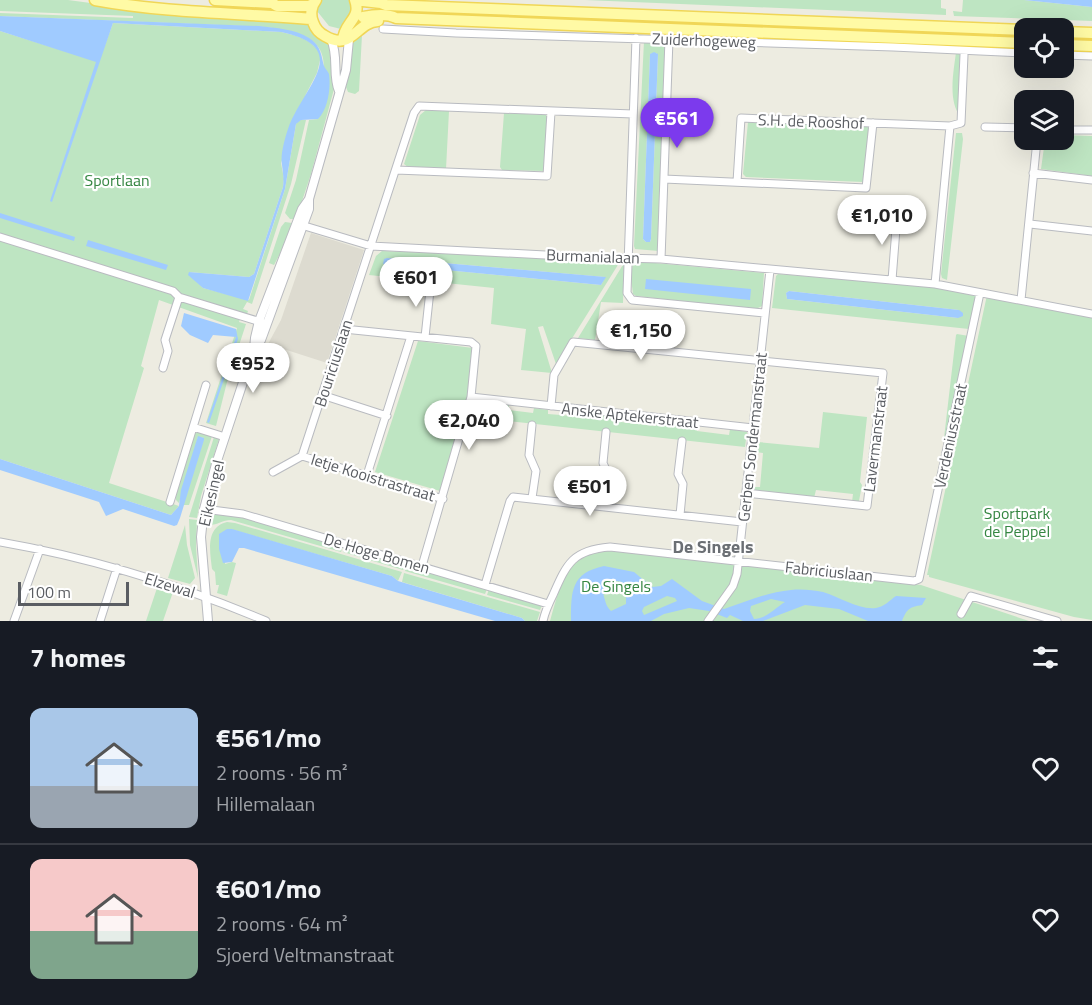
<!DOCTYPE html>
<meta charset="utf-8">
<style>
body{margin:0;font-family:"Titillium Web",sans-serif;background:#242831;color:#f1f3f6;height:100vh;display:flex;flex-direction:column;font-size:22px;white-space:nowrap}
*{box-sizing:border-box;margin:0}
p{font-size:20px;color:#9ea1a6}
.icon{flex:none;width:33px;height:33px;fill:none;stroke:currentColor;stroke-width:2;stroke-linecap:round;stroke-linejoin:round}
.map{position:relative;height:621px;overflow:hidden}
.drawer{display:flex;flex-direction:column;background:#171b24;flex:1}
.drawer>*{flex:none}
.tools{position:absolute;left:1014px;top:18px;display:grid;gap:12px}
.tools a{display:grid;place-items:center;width:60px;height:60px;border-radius:12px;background:#171b24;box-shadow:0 6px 24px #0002;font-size:30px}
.scale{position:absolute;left:18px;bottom:15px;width:111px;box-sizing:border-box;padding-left:6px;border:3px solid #5a5d62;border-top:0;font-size:16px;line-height:21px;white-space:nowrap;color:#5a5d62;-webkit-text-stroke:4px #fff;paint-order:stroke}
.price{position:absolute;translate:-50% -51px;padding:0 14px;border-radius:21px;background:#fff;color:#222;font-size:20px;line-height:39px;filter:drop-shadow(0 2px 3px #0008)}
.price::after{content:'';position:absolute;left:50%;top:36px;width:18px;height:14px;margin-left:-9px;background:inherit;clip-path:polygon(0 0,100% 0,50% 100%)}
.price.selected{background:#7c3aed;color:#fff}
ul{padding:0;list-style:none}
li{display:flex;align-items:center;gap:18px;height:150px;padding:0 30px}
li+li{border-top:2px solid #363941}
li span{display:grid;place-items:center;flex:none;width:168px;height:120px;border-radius:12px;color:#555}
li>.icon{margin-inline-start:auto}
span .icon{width:72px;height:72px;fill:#fffc;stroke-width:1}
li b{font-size:26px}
h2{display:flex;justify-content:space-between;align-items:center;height:72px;padding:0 30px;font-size:26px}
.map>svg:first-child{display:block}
.education{fill:#dddbd0}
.green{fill:#bee5c2;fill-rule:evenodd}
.water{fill:#a0cbff;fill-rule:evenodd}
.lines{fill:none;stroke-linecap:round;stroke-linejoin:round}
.minor-casing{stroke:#b9bbc0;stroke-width:9}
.tertiary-casing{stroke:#b9bbc0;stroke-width:10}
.primary-casing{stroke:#f0d657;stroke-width:13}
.minor{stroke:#fff;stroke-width:7}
.tertiary{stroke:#fff;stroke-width:8}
.primary{stroke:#fffaa5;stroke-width:10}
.labels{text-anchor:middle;stroke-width:4.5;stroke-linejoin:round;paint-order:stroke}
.street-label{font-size:16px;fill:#5a5d62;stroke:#fff}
.park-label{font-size:16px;fill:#358642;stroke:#fff}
.neighbourhood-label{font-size:18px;font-weight:bold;fill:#6b6f74;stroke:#fff}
</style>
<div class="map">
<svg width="1092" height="621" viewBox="0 0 1092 621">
<rect width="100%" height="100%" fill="#edece1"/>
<path class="education" d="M311 233 364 250 327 363 268 344 281 320Z"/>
<path class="green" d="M0 0H68L158 12 305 21 329 43 334 62V89L311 174 296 219H290L285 213 296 180 309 120 318 119C325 59 339 37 266 27L0 16V13L133 18V16L0 11Z
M321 0H351C355 13 346 18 341 29L329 26 317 11Z
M585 0H941V8L946 9V15Z
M963 0H1024L1092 7V21L954 16 953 11 962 12Z
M113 23 281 32C298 36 313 39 321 56L317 73 306 94 281 163 284 179 283 187 254 274 249 277 189 272 203 288 249 300 285 189 296 124 298 120H306L291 184 252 304 247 302 243 309 248 311 247 314 242 313 239 322 246 324 227 382 216 426 206 423 237 328 159 300 141 366 144 368 109 483 179 506 171 515 0 459V31L96 61 98 64Z
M362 35 359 91 355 94 348 92 346 87 352 43Z
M644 41 667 43 659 251 635 249 634 246ZM656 53 658 55 651 239 650 242H646L643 239 650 54Z
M956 52H964L961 117C947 101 954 70 956 52Z
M426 110 449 111 446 169 409 168 404 164 420 115Z
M504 113 546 115 548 118 545 171 502 170 500 167Z
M748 122 867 126 869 129 863 182 746 177 743 174Z
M956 133H962L963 139 947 280 942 278 941 274Z
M1064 135 1092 136V176L1041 169 1045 140H1064Z
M285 222 292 223 288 238 274 265 269 263 281 227Z
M382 251 621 260 556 364 543 326 538 327 552 373 521 370 526 329 491 324 494 288 369 275 376 256ZM388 258 605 277 601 285 384 264Z
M633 261 764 273 762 306 756 309 636 296 633 294 631 278Z
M624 263 623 303 601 302 595 340 578 338Z
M778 274 934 287 976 296 969 329 772 308 776 276ZM789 291 959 310 958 318 787 299 786 293Z
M987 295 1092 317V620L1074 617 929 577V575H927Z
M957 334 969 336 947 437 944 438 956 335Z
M418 341 473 348 468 393 464 413 440 491 375 472Z
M477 401 509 405V410L533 413 534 408 548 410V414L585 417 586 414 621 418V422L656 426V421L695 426 697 431 729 435 730 429 747 432 745 447 472 417Z
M823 412 867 417 860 482 862 485 859 501 852 502 853 494 816 490 814 498 755 490 753 487H760L763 453 756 452 758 442 819 448Z
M199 432 212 436 189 505H183L204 438 198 437 179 503 176 500 175 491 194 433Z
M214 437 219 439 201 496 197 518 189 517Z
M212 513 238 515 343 546 341 552 231 520C223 520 217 525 210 525Z
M189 519 197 520 196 546 198 578 190 545Z
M227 522 235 523 402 572 398 581 392 576 230 529 225 564 232 562 236 563 227 596 217 593 219 585H216L215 572 212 569C210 552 205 527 227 522Z
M185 525 187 545 195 578 190 584 168 578Z
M345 547 405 564 403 570 343 552Z
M608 550 921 585 1029 621H550C561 584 564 556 608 550Z
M407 565 487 589 485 594 405 571Z
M404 573 540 612 537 621H525L522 618 402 582Z
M158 585 174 589 163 621H146Z
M489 589 542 605 540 610 487 595Z"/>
<path class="water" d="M1024 0H1092V7Z
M0 16 259 26C276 28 295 29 309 38 321 46 321 54 324 66 325 69 328 71 329 74 331 88 328 109 318 119L301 120 296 124 285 189 248 301 203 288 188 275 189 272 249 277 254 274 283 187C284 179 283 173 282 165 280 155 285 138 288 129 302 88 356 48 281 32L113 23 52 202 50 201 96 62 0 31Z
M654 52 658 54 651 239 650 242H646L643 239 650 54Z
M0 213 75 237 74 241 0 218Z
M88 240 168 265 166 270 86 246Z
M387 258 606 277 601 285 383 264 384 259Z
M646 279 751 289 750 300 645 289Z
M789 291 959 310 963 313V316L958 318 787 299 786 293Z
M184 313 236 329 238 339 209 423 207 422 236 337 213 335 208 343 190 335 181 326Z
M198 436 204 438V440L180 518 177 525 174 526 123 509 106 516 99 502 0 470V459L171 515 179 506 181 490Z
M227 529H232L392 576 398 581 522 618 525 621H495L244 548H239L232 562 223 563 219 549V534Z
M604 566 634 572 652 587 661 586 672 579 702 601 724 609C746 602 767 592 791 590 802 589 813 590 823 592 840 597 858 610 876 608 884 607 890 600 896 596L926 598 922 605C909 607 907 609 902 621H868L839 609 805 605 763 621H743L730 615 727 618 709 611 689 608 664 614 651 621H571C571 591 571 573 604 566ZM617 581 622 582 626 587V604L611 611C606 606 606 603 604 597 601 586 606 583 617 581ZM667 596 675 598 677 601 644 615 642 611 644 607ZM771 599 785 602C775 608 766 619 754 619L750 611 751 606Z"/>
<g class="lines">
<g class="minor-casing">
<path id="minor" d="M383 29 456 33 893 47 1024 53
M636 38 627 293 632 300 765 313
M1064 55 1092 56
M985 127 1024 128
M1064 130H1092
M396 170 547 176 551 112
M1033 173 1092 180
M664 179 866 188 873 123
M737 182 741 118 950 126
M870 214 897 216 892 280
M298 224 371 246 583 257 661 259 935 284 1092 314
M1030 224 1092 231
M0 237 173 291 179 297 264 323
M661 259 669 39
M935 284 950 126 961 123 964 55
M1021 300 1037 140
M344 329 471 342 476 346 471 397 422 566
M425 337 431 281
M163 368 168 351 165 340 179 297
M322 395 387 416
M471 397 753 428
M551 406 554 375 573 342 883 373 867 506 746 493
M532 425 529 455 536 471 532 498
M193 427 225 437
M606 432 603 463 610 479 606 507
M302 456 443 499
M273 472 302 456 414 113 419 106 633 114
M367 475 411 336
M170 502 206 385
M204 509 243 514 548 604
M680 515 683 484 678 474 682 441
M0 542C92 558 180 585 266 621
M485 585 510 501 513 497 742 522
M961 614 971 596 1057 621
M14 621 40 549
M100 621 117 568
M543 621C545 612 549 603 553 595 567 563 573 550 610 547L914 581 919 579 980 293
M708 621 733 586 737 574 770 270"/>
</g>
<g class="tertiary-casing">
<path id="tertiary" d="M331 39C339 57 332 75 339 91
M254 349 255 338 259 321 302 209 309 199
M208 621 201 537 204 509 216 464 254 349 261 340 309 209V199L346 70 349 39"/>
</g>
<g class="primary-casing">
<path id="primary" d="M95 0C166 13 240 13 312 19
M215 0 272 3 277 6H309L313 4
M316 0C311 6 310 15 313 22 315 28 319 33 325 36 352 52 356 22 378 21
M363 1 381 3 386 5 1024 30
M363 17C373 15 387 13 396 18L1024 43
M1064 32 1092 33
M343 40C344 22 362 19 355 0
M1064 45 1092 46"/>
</g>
<use href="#minor" class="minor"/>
<use href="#tertiary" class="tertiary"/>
<use href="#primary" class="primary"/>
</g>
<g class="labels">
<g class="street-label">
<text transform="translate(704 40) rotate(2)" y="6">Zuiderhogeweg</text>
<text transform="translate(811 121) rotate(2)" y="6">S.H. de Rooshof</text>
<text transform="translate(593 256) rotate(2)" y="6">Burmanialaan</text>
<text transform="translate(333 363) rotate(-72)" y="6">Bouriciuslaan</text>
<text transform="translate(630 415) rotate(6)" y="6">Anske Aptekerstraat</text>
<text transform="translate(950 436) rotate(-78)" y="6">Verdeniusstraat</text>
<text transform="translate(752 437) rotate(-84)" y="6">Gerben Sondermanstraat</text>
<text transform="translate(875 439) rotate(-83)" y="6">Lavermanstraat</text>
<text transform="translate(373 477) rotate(17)" y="6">Ietje Kooistrastraat</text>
<text transform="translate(211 493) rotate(-77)" y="6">Eikesingel</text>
<text transform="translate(377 553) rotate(16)" y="6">De Hoge Bomen</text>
<text transform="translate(829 571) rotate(6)" y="6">Fabriciuslaan</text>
<text transform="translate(170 585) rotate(17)" y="6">Elzewal</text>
</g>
<g class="park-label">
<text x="117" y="186">Sportlaan</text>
<text x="1017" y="519">Sportpark<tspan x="1017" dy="18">de Peppel</tspan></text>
<text x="616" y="592">De Singels</text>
</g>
<g class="neighbourhood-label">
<text x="713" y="553">De Singels</text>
</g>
</g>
</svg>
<div class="tools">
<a><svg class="icon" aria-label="locate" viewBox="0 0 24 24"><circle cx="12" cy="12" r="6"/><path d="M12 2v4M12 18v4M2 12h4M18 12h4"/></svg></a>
<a><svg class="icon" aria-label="layers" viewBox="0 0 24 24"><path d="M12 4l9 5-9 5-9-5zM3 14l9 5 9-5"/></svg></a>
</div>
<div class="scale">100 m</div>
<b class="price selected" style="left:677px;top:149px">€561</b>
<b class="price" style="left:882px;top:246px">€1,010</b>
<b class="price" style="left:416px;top:308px">€601</b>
<b class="price" style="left:641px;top:361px">€1,150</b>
<b class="price" style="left:253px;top:394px">€952</b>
<b class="price" style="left:469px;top:451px">€2,040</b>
<b class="price" style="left:590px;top:517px">€501</b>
</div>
<section class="drawer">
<h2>7 homes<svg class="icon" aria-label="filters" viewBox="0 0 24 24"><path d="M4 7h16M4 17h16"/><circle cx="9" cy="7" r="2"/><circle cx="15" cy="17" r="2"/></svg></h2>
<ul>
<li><span style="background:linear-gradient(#a9c7e8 65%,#9aa5b1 0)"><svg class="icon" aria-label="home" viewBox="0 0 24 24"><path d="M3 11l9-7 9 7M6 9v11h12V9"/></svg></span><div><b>€561/mo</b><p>2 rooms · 56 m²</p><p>Hillemalaan</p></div><svg class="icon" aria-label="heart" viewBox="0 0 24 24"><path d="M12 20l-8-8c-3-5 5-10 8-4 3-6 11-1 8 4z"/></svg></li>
<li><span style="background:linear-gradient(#f6c9c9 60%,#7fa58c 0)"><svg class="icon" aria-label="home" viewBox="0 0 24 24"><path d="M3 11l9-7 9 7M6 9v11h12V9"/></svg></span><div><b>€601/mo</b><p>2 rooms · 64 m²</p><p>Sjoerd Veltmanstraat</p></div><svg class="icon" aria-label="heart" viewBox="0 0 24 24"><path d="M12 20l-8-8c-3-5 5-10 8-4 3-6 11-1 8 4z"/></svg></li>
</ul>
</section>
